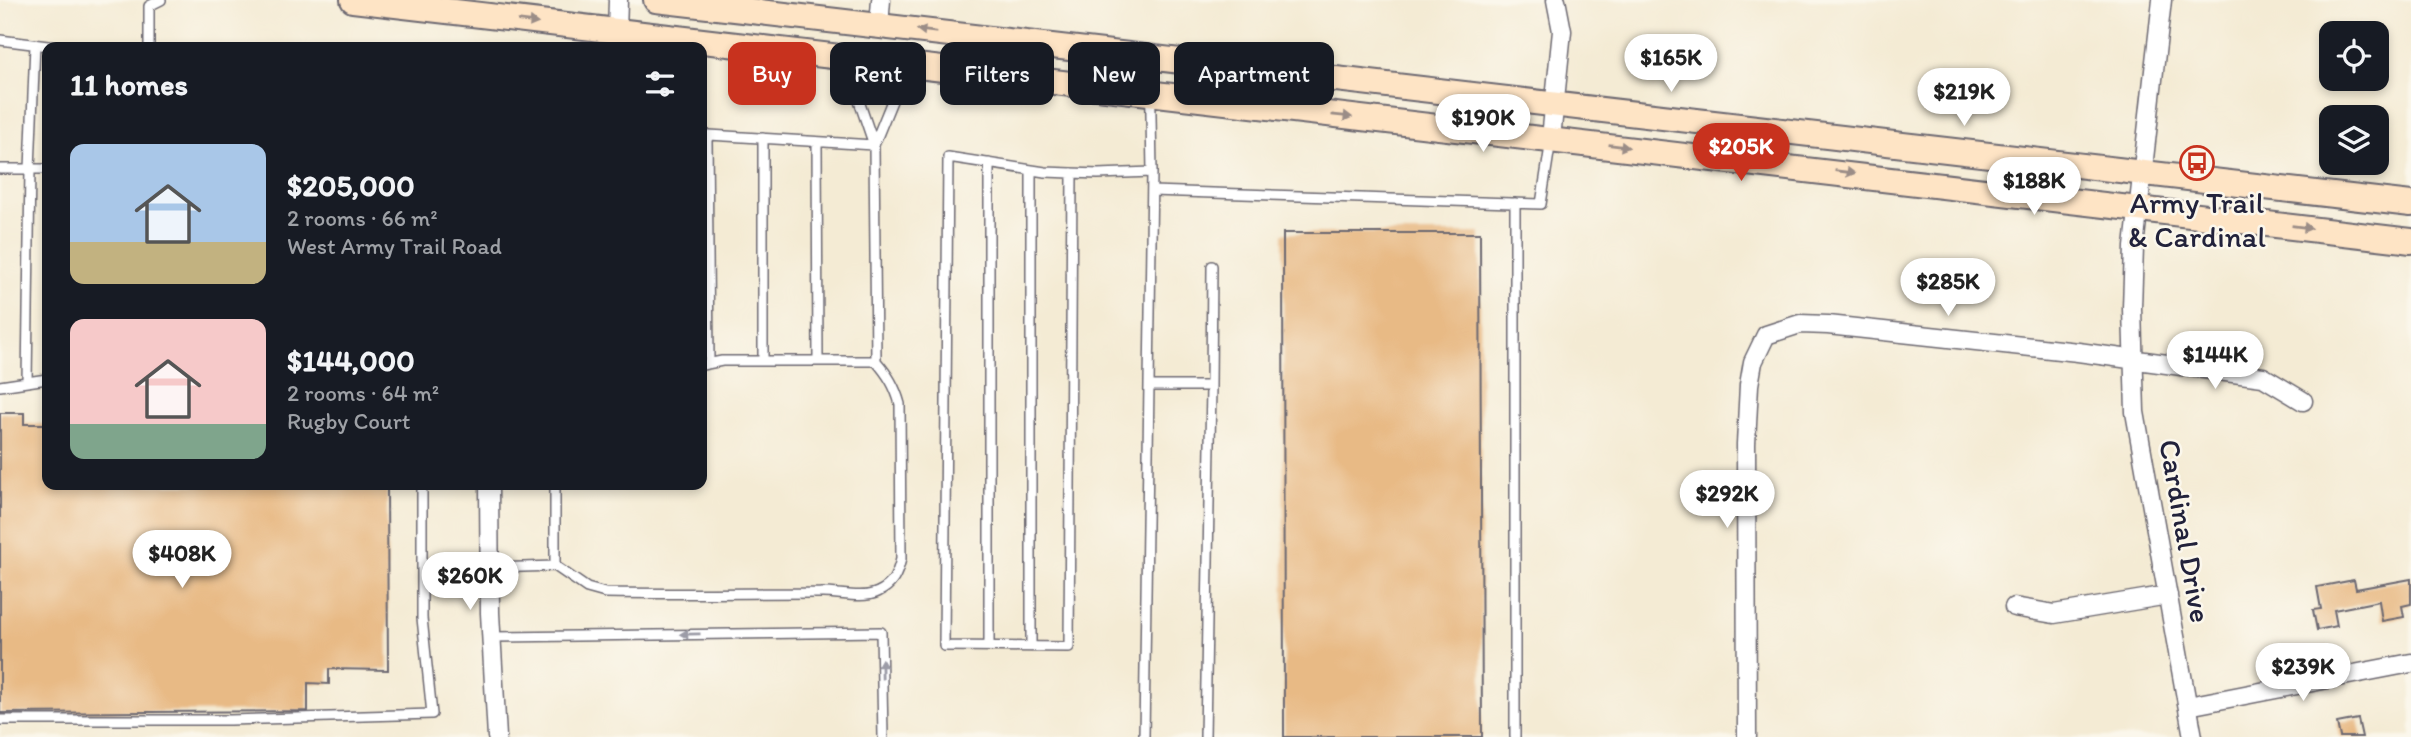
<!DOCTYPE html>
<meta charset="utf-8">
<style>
body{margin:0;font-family:Itim,sans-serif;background:#242831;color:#f1f3f6;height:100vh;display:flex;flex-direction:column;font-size:26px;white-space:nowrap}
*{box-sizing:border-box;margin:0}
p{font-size:23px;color:#9ea1a6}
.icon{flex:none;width:38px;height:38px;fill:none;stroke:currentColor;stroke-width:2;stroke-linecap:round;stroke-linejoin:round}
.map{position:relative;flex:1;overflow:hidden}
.drawer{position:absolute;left:42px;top:42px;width:665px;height:448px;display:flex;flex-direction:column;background:#171b24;border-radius:14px;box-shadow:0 4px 10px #0003}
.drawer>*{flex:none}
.banner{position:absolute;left:728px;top:42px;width:665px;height:63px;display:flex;gap:14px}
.buttons{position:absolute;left:2319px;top:21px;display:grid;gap:14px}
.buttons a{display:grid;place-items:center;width:70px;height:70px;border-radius:14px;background:#171b24;box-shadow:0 4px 10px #0003;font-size:35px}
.price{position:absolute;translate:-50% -60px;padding:0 16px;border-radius:24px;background:#fff;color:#222;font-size:23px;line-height:46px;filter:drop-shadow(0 2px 4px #0008)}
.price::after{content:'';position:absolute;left:50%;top:42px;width:21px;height:16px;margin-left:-10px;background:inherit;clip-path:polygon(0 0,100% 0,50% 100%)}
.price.current{background:#c8321e;color:#fff}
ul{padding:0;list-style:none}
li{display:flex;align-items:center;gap:21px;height:175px;padding:0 28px}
li span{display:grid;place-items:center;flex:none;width:196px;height:140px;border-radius:14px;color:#555}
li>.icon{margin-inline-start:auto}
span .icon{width:84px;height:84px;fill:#fffc;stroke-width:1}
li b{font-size:30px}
h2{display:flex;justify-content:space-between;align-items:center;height:84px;padding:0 28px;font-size:30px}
.pill{padding:0 24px;border-radius:14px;background:#171b24;box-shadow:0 4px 10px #0003;font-size:24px;line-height:63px}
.pill.current{background:#c8321e;color:#fff}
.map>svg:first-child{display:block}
.building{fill:#e8ba85}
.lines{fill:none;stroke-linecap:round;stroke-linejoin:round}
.service-casing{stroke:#6c6871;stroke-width:12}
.minor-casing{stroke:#6c6871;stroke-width:21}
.secondary-casing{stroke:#6c6871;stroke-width:28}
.service{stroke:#fff;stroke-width:9}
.minor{stroke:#fff;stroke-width:18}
.secondary{stroke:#fee4c5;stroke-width:24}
.oneway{fill:#9b8d87}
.oneway2{fill:#9c9ca7}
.labels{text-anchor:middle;stroke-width:5;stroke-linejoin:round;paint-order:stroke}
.poi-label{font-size:30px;fill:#22223b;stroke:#fbf7ec}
.street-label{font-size:30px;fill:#22223b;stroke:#fbf7ec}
</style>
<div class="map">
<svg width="2411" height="737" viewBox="0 0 2411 737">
<rect width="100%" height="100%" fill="#fbf7ec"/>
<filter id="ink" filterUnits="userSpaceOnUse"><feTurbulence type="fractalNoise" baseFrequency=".0143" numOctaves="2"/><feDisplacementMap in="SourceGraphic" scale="14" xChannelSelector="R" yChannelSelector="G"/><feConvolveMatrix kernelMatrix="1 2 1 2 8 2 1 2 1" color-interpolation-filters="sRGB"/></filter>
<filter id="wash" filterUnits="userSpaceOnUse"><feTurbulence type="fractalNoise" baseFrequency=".00686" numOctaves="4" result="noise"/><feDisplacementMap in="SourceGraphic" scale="28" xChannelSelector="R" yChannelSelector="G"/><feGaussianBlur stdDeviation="1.57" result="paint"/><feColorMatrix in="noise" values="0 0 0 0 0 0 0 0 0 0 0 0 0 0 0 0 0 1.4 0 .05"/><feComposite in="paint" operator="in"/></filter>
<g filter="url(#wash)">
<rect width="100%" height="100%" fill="#f4ebd4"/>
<g id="blocks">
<path class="building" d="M1283 233H1480L1482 737H1284Z
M0 413H24V424H47V485H387L388 670 329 669V684L308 683V711L0 713Z
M2411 579V604L2402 606 2404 617 2382 621 2379 601 2334 610 2337 626 2317 630 2313 610 2321 609 2317 587 2354 580 2356 589Z
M2358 719 2362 737H2340L2337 723Z"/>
</g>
</g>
<g filter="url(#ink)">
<use href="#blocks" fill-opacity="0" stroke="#6c6871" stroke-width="2"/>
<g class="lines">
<g class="service-casing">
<path id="service" d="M0 40 56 47
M149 47V6L161 0
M763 138V361
M707 140 709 363
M817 142 818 361
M706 143 709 135 874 145
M874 145 905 69
M0 169H47
M1031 170V646
M1072 173 1069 647 944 646 948 157 1045 172 1098 174 1152 172
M1152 191 1541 204 1551 140
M702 365 722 361H876L874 145 846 63
M27 382 30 169 35 45
M0 386 47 379
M1149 386H1211L1205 737
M1211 386 1212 266
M555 566 587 588 605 593C677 594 748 593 820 593 838 592 861 600 878 592 893 585 897 575 901 559L900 404C895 386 888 375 876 361
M489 568 555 566V485
M491 637 881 632 883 737
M989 646V163
M0 720H230L432 714 422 618V485
M1144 737 1152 172 1150 60
M1515 737V203"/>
</g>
<g class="minor-casing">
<path id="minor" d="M618 0 617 33 621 47
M2162 0 2134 247 2132 308 2135 412 2193 737
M879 26 881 0
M1551 138 1562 31 1556 0
M489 485 490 613 497 737
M2014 607 2054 614 2168 595
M2188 706 2411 663
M1747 737 1746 444 1749 385 1753 362 1766 335 1800 324 1828 325 2078 352 2263 377 2303 401"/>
</g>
<g class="secondary-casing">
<path id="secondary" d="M353 0C1039 85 1726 155 2411 241
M656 0 2411 204"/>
</g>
<use href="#service" class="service"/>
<use href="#minor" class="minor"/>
<use href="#secondary" class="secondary"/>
</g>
<defs><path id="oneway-solid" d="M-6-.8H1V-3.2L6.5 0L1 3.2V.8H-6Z" transform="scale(1.75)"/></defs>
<g class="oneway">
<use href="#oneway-solid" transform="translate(528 22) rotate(7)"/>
<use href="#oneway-solid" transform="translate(927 31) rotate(-173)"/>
<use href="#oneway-solid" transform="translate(1342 116) rotate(6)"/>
<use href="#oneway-solid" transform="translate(1619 146) rotate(7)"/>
<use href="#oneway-solid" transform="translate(1845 172) rotate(7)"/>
<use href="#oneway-solid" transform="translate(2302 227) rotate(7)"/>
</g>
<g class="oneway2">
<use href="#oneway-solid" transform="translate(690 634) rotate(179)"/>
<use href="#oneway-solid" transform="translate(882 669) rotate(-91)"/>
</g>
</g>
<defs>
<g id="bus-ring" transform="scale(1.75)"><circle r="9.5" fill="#fbf7ec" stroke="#c8321e" stroke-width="1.5"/><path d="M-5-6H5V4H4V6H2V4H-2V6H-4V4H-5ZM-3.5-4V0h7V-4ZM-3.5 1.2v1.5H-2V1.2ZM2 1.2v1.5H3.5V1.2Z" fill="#c8321e"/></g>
</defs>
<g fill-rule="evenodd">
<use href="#bus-ring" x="2197" y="163"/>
</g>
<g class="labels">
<g class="poi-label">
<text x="2197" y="213">Army Trail<tspan x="2197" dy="34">&amp; Cardinal</tspan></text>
</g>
<g class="street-label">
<text transform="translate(2185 531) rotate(80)" y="10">Cardinal Drive</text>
</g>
</g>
</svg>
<div class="buttons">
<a><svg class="icon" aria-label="locate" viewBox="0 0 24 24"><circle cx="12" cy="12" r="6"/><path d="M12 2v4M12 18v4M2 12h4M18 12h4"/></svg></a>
<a><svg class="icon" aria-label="layers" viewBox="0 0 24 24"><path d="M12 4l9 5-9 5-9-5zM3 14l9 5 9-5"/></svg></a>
</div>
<b class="price" style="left:1671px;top:94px">$165K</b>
<b class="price" style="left:1964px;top:128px">$219K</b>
<b class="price" style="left:1483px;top:154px">$190K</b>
<b class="price current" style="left:1741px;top:183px">$205K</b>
<b class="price" style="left:2034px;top:217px">$188K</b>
<b class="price" style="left:1948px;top:318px">$285K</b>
<b class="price" style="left:2215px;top:391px">$144K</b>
<b class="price" style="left:1727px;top:530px">$292K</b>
<b class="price" style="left:182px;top:590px">$408K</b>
<b class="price" style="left:470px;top:612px">$260K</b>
<b class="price" style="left:2303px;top:703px">$239K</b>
<div class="banner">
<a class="pill current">Buy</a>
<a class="pill">Rent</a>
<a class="pill">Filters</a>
<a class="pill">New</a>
<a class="pill">Apartment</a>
</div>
<section class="drawer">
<h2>11 homes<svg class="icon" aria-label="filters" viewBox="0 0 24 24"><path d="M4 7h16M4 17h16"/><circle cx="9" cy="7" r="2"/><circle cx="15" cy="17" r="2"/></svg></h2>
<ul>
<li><span style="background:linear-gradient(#a9c7e8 70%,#c2b280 0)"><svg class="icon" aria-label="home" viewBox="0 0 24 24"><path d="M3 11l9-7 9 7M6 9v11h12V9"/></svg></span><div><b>$205,000</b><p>2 rooms · 66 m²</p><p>West Army Trail Road</p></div></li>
<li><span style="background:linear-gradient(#f6c9c9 75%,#7fa58c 0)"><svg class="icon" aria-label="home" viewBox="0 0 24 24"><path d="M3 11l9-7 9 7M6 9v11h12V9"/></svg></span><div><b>$144,000</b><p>2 rooms · 64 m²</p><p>Rugby Court</p></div></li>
</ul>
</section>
</div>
